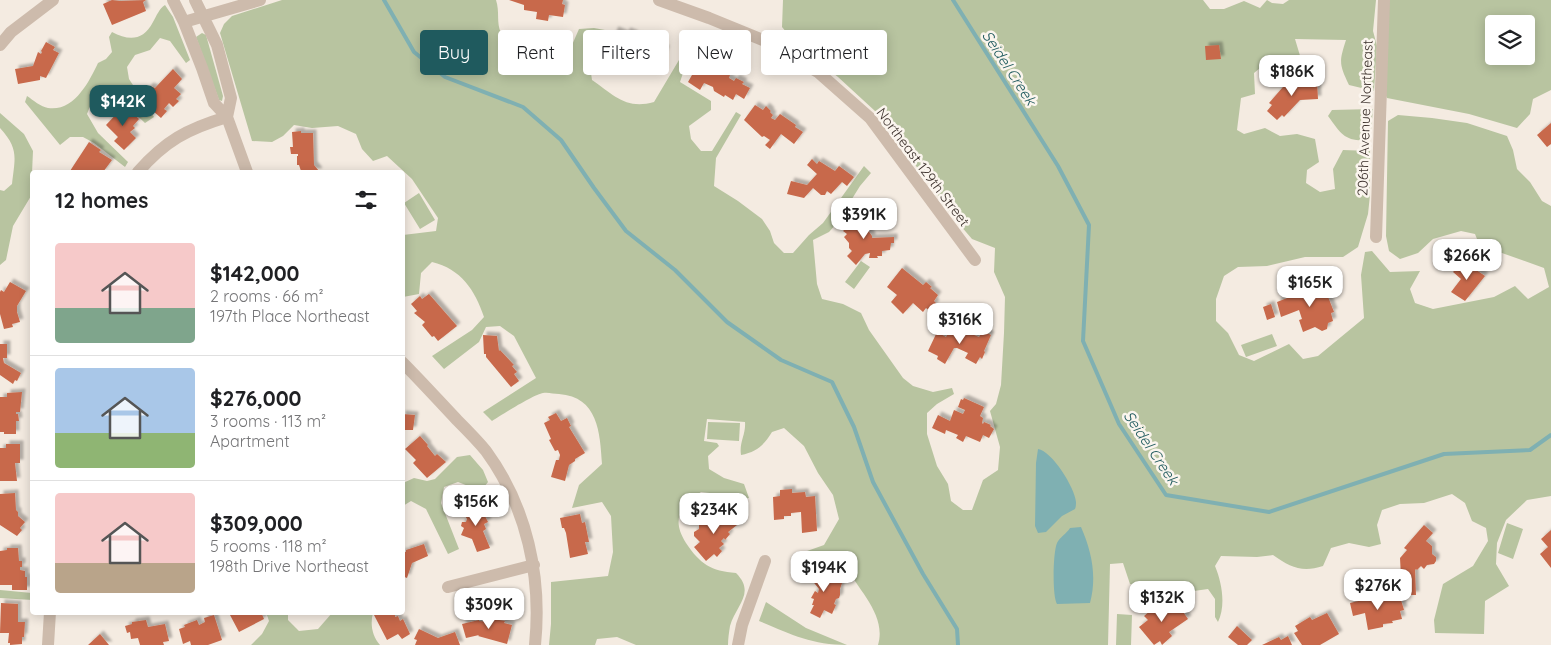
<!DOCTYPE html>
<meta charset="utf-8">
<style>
body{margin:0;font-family:Quicksand,sans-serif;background:#f2f2f2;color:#202124;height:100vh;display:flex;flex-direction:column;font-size:19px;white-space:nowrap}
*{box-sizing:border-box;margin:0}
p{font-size:16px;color:#757577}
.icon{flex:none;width:28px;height:28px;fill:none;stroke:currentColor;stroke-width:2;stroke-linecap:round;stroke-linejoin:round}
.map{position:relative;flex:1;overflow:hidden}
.side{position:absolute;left:30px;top:170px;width:375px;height:445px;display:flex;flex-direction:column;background:#fff;border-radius:5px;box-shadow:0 2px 12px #0003}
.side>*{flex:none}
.banner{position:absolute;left:420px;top:30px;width:475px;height:45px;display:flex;gap:10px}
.fabs{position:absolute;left:1485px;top:15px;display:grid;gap:10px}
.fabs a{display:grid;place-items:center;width:50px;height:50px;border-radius:5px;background:#fff;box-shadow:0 2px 12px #0003;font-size:25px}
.price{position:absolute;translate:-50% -42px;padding:0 11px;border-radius:10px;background:#fff;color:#222;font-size:16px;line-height:32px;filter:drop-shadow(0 1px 2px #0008)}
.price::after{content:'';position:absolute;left:50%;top:30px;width:15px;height:11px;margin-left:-8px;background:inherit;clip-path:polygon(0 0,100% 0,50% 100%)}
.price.on{background:#1f5a5e;color:#fff}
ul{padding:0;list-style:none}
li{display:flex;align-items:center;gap:15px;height:125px;padding:0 25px}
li+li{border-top:1px solid #e0e0e0}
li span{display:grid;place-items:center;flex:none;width:140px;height:100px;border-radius:5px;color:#555}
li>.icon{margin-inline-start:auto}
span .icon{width:60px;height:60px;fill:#fffc;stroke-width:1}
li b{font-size:21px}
h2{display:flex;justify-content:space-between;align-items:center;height:60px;padding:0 25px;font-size:21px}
.chip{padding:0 18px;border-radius:5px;background:#fff;box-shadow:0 2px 12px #0003;font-size:18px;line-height:45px}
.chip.on{background:#1f5a5e;color:#fff}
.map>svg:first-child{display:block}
.green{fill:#b8c4a0;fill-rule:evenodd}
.water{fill:#7fb0b2}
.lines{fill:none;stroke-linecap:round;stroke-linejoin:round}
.stream{stroke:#7fb0b2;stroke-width:4}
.building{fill:#c8694b;filter:url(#shadow)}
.minor{stroke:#cdbbac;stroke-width:12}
.labels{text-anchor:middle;stroke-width:5;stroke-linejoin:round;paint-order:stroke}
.street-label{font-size:14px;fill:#3b302b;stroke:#fbf5ee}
.water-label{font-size:15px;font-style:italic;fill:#1f5a5e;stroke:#fbf5ee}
</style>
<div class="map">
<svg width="1551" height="645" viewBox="0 0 1551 645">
<defs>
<filter id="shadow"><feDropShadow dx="3.5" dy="-3.5" stdDeviation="1" flood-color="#0004"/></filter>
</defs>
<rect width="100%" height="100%" fill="#f4ebe1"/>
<path class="green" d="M282 0H496C500 12 496 22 501 33L515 34 517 42 523 45 531 34 543 37 547 57 557 64 565 61 579 29 594 28 605 30 590 66 592 80C614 95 626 110 654 102L679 60 686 64 680 82 711 101V110L689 126 691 139 701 151H712L736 112 741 115 716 158 714 186 738 201 762 219 770 231 774 243 784 253H793L809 235 823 223 864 166 871 173 860 186 837 223 829 232 813 240 817 284 822 299 843 304 861 313 869 330 903 378 913 386 933 392 952 388 954 394 937 404 927 413V434L937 466 948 484 951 501 963 510H972L983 480 998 470 1000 447 990 411 996 404 1001 385 1004 333 1005 297 994 272 995 248 972 239 960 225 875 111 838 77 797 45 782 27 783 0H1203L1210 9H1224L1244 1 1260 8 1267 0 1272 3 1283 4 1289 0H1376L1373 31 1377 46 1374 91 1349 85C1339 64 1339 62 1346 40L1295 39 1301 59 1277 64H1265L1254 73 1255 94 1241 98 1237 130 1244 134 1265 128 1280 136 1297 134 1315 139 1319 162 1307 170 1306 183 1320 192 1335 189 1333 169 1343 150 1370 151V195L1368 214 1358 247 1343 257H1305L1267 266 1238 267 1224 276 1216 299V321L1228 333 1239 355 1254 361 1289 344 1303 359 1318 356 1364 318 1361 275 1365 252 1372 251 1390 272 1420 271 1410 289 1415 303 1433 309 1494 297 1515 286 1528 299 1549 287 1544 268 1502 253 1481 249 1475 234 1461 231 1433 239 1418 253 1400 259 1389 251 1386 236 1388 121 1398 115 1432 118 1467 123 1507 136 1513 150 1517 169 1530 182 1542 201 1551 206V496L1527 500 1506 520 1497 543 1496 564 1509 586 1485 601 1484 634 1435 633 1434 620 1443 584 1473 566 1488 541 1486 528 1472 521 1465 503 1452 494 1424 503 1400 504 1382 510 1377 525 1381 544 1369 547 1349 543 1331 548 1323 566C1302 573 1290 567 1273 555L1257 557 1221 556 1215 566C1222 583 1226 605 1218 622L1215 617V599L1208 589 1180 593 1166 589H1148L1130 584 1123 563 1110 564 1108 645H878C887 615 858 590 845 565L825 560 794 565 793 556 824 545 839 519 833 495 818 473 804 446 784 428 772 432C764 445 757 452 741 455 739 442 746 435 745 422L707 419 704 441 717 443 719 446 708 456 709 469 724 478 744 484 749 498 736 500 718 494 701 492C680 507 671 519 686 543 700 564 711 571 736 573 756 593 736 605 730 626 729 632 728 639 728 645H636L617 637 597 639 595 645H549L551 624V582L608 576 613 552 611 516 602 502 572 508 579 485 602 464C600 432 598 397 559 394 554 394 548 392 543 393 535 394 501 415 492 421L483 412 536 378 514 336 500 326 486 327 479 342 444 369 432 356 472 330 484 317C475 290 461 269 432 262L421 273 419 294 403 297V235L436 231 438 218 412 179 387 156 373 161 362 149 356 134 338 126 312 128 294 125 283 136 272 142 252 141 220 33 224 24 232 16Z
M1388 0H1551V90L1533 99 1530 114 1517 128 1469 114 1387 98 1385 94ZM1494 24H1526V56H1494Z
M165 5 173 17 190 60 186 63 170 41 160 38 150 50 135 55 127 67 129 79 154 117 145 123 123 102 117 88 109 87 92 101 87 114 98 133 128 162 125 167 94 143 83 137H70L60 145 25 102 27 96C33 100 41 107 48 108 74 112 89 82 98 63L106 59 112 52 109 37 112 32C129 41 143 41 153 22 157 15 159 9 165 5Z
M202 33 206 35 223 96 222 101 219 100 196 37Z
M1373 109 1370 140C1345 142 1342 135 1328 116L1332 110Z
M0 113 24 134 33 151 31 196 13 226 6 260 0 265V190L4 191 12 184C15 157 19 149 0 128Z
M419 193 435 220 420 229 404 203Z
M861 261 870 267 854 289 845 282Z
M1272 334 1277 346 1246 357 1241 345Z
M708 422 740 423 739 441 707 439Z
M470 455 483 470 488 482 481 491 458 482 444 487 441 503 459 549 448 554 426 509 411 501 403 506V483L414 478 427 481 435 479 457 457Z
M1507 523 1523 529 1513 559 1498 553Z
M0 590 32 593V600L0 598Z
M766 602 806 628 847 645C812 645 790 634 759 621Z
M266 612 288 613V620L299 631 318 629 332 613H373C370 624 372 636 380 645H251L262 634 269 621Z
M1117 614 1132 615 1131 645H1116Z"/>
<path class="water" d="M1038 449C1052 451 1075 488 1076 502 1076 504 1076 507 1075 509L1062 516 1046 532 1038 533 1035 526 1036 463Z
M1081 527C1092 552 1097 577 1090 603L1057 604C1052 596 1053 552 1057 543 1059 538 1067 533 1070 528Z"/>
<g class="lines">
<path class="stream" d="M384 0 414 52 445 77 523 107 561 140 594 188 626 231 675 270 727 322 781 360 832 382 854 427 873 482 923 574 957 629 958 645
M953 0 1058 166 1089 225 1083 341 1119 424 1166 495 1269 512 1444 454 1530 450 1551 435"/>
</g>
<path class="building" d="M112 0 120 1 146 0 143 2 146 11 112 25 103 4Z
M509 0H563L562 4 565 5 563 17 549 15 548 21 536 19 537 12 524 10V5Z
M615 30 625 34 627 31 635 34 634 36 637 37V35L645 37V39L660 44V46L666 49 659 68 646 62 643 70 632 65 635 58 630 56V51L623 48 619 57 605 52Z
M46 42 55 47 53 50 59 53 46 78 40 76V80L18 84 15 69 33 66 38 52 41 54 42 52 41 51Z
M1219 45 1221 59 1206 60 1205 46Z
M692 59 708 68V67L713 68 721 73 722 71 730 75 729 78 734 81 736 78 744 82 742 84 750 88 744 99 736 94 733 100 725 95 724 97 714 91 713 87 704 83 700 90 688 82 696 68 689 63Z
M173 69 182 79 174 88 181 94 176 99 179 101 173 107 169 103 164 109 167 111 161 118 153 111 155 109 144 97 148 93 147 89 150 86 155 88Z
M1290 79 1295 83 1317 82 1318 99 1300 100 1284 117 1282 115 1277 120 1267 111 1272 105 1269 103Z
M755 105 763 110 766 106 771 111 770 112 773 115 771 118 775 120 780 114 796 125 795 127 803 132 794 144 781 134 770 149 765 145 770 140 764 136 762 137 744 120Z
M124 106 139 119 133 126 135 128 130 132 136 138 124 150 114 141 118 137 106 125Z
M1551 123V144L1547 147 1537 135Z
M301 131V133H313L314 165 319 171 317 172H298L301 171 299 165H297V156H298V154H291L290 147H293L292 132Z
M89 142 101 150 99 152 112 160 103 172 70 171Z
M812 159 817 164 819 161 835 171 839 166 854 177 847 186 842 182 831 194 827 191 825 195H821L813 188 804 198 787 194 791 181 807 185 817 174 807 165Z
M850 215 853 218 855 215 860 221 862 219 869 226 867 229 872 236V238L894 237V243H891L890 250 882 251V256H877L878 258H869L870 253 865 254 856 265 847 256 852 251 849 248V243L844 237 847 234 843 231 846 228 842 223Z
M1463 261 1485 276 1465 301 1451 292 1461 279 1453 272Z
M902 268 923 285 926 282 932 287 930 288 938 295 934 301 936 303 930 311 926 308 923 312 913 303 903 314 891 302 897 295 887 287Z
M10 282 26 291 17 306V312L20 322 12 324 13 327 4 329 0 314V292L1 290 4 292Z
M1323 284 1334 312 1331 313 1333 321 1328 323 1327 329 1322 331 1315 327 1303 332 1299 320 1302 319 1299 310 1281 317 1277 302Z
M429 294 457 326 438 341 434 336 432 337 422 325 425 322 414 313 417 311 411 304 420 296 422 299Z
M1271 304 1275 317 1267 320 1263 307Z
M961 325 975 332 974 335 979 337 983 331 991 335 984 351 985 352 982 359 980 357 976 364 965 358 968 353 957 348H954L945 364 937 359 938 356 928 351 937 332 946 337 949 332 953 334 957 333Z
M483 335 497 336 499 351 500 350 514 365 512 366 517 372 514 374 519 381 511 387 486 357V354H484Z
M0 344H7V358H3L4 363 21 373 17 381 15 380 13 384 0 375Z
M22 392 20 412H16V414H18L19 421H16V434H4V432H0V397H7V393Z
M964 398 984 407 980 416 983 418 982 423 983 424 984 422 991 425 990 426 994 429 989 438 983 435 980 442 966 436 963 442 956 438 958 435 946 430 945 434 932 428 938 415 950 421 954 410 963 414 965 410 958 407 961 399 963 400Z
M556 413 561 421 567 418 571 426 569 427 585 453 575 459V461L569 465 565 481 551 477 556 460H559L560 455 558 450 555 451 549 440 551 439 544 423 550 420 548 417Z
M402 414 415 415 413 430H402Z
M420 436 428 445 427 446 435 456 437 454 446 462 427 478 413 463 416 460 405 449Z
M6 444H20V463H15L17 481H0V448H6Z
M792 489V493L805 492 806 497 815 496 817 531 802 533 801 512 791 513V516H784V519L774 520 773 497 780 496V490Z
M15 493 16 510 18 512V516L25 522 20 528 22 530 17 536 0 525V494Z
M478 502 482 511 485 509 487 516H485L488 522 484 524 486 529 483 531 490 548 477 552 472 539 461 535 464 528 461 526 462 522H466L467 519 464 514 466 510 470 509 468 506Z
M723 509 737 525 728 532 730 534 725 540 724 538 721 541 724 544 719 548 722 551 717 557 714 554 706 561 694 547 700 542 694 536V532L699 529V525L701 523H706L711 519 712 520Z
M580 514 582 523 585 522 589 542H585L588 554 570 558 566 533 564 528H562L560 518Z
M1424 525 1433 533 1426 541 1432 546V554L1436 557V561L1434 564 1427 565 1424 569 1421 566 1417 570 1416 569 1415 570 1416 595H1402L1400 558 1407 550 1404 548Z
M1551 530V568L1540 554 1548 547 1541 539Z
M424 544 428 556 412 563 407 578 402 576V551L406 552V550Z
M7 548H18L19 561H22V567H20V570L25 571V577H27V590H12V585H0V551L7 550Z
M820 566 829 579 842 583 840 589V595L839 598 836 599 834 604 836 605 832 614 824 610 820 618 810 613 814 605H812L814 599 811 598 815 591 818 593 819 589 807 574Z
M1388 594 1389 599 1396 598V601L1401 600 1404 610 1400 611 1402 619 1392 621 1393 623 1383 624V627L1368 630 1365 613 1353 616 1350 603Z
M1164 602 1165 604 1167 602 1173 610 1179 606 1188 619 1169 632 1172 636 1162 645 1160 641 1154 645 1139 627 1148 620 1144 616 1150 611 1151 612Z
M1 603 18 604V622H25L24 637H22V644L10 645V643H8L9 633H0Z
M234 612H261L264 619 239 632 230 615Z
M379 612H395V617L398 616 400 621 403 619 410 634 402 639 398 634 387 640 374 615Z
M1327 613 1339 634 1320 645H1302L1294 633 1298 631 1295 626 1310 617 1312 620Z
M214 615 222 640 208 645H191L190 641 183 644 179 629 185 627 184 625 197 620 199 625 205 622 204 618Z
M491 616 499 618V620L505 621 504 623 512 625 507 644 478 636 479 635 466 638 462 624 479 620V621L490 622Z
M146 620 148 627 165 624 169 641 163 642 164 645H140L138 638 131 639 130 632 127 633 125 626 132 624V622Z
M1237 626 1252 640 1247 645H1238L1228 637Z
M419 629 438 638 455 632 460 645H415L417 640 414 639Z
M100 634 109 645H88Z
M1288 636 1292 645H1262L1279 637 1281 640Z"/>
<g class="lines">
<path class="minor" d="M173 0 184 22 202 68 214 103 227 117 247 172
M195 0 217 45 231 98 227 117
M659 0 709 18 765 41 818 72 870 118 975 260
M184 22 260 0
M0 45 11 32 53 0
M138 172C165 141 187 129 227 117
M1376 237 1384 0
M402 362C421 381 439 401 457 420 467 430 477 440 486 451 527 507 542 577 535 645
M448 587 534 565
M48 645 50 612
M738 645 742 625 765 561"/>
</g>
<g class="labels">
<g class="street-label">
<text transform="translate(1365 118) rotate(-88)" y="5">206th Avenue Northeast</text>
<text transform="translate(923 167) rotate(53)" y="5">Northeast 129th Street</text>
</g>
<g class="water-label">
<text transform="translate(1009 68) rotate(57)" y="5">Seidel Creek</text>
<text transform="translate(1151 448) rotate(56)" y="5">Seidel Creek</text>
</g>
</g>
</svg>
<div class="fabs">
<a><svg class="icon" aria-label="layers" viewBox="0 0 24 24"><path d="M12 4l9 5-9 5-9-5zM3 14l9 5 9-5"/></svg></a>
</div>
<b class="price" style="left:1292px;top:97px">$186K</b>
<b class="price on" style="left:123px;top:127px">$142K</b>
<b class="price" style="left:864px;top:240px">$391K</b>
<b class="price" style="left:1467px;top:281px">$266K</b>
<b class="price" style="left:1310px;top:308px">$165K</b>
<b class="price" style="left:960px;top:345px">$316K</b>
<b class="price" style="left:476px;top:527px">$156K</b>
<b class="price" style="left:714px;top:535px">$234K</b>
<b class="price" style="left:824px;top:593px">$194K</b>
<b class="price" style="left:1378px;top:611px">$276K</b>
<b class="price" style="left:1162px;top:623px">$132K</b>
<b class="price" style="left:489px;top:630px">$309K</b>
<div class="banner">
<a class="chip on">Buy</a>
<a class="chip">Rent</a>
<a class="chip">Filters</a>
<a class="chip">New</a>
<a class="chip">Apartment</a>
</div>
<section class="side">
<h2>12 homes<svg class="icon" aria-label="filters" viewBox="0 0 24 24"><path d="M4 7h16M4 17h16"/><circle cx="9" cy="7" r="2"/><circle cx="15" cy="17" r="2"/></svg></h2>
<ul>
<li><span style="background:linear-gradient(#f6c9c9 65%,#7fa58c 0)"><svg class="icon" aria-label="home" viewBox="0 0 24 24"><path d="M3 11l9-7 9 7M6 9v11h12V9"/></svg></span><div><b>$142,000</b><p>2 rooms · 66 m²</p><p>197th Place Northeast</p></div></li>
<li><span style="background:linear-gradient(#a9c7e8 65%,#8fb573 0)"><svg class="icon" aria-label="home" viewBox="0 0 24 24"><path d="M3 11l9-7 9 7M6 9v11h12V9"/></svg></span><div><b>$276,000</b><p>3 rooms · 113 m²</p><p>Apartment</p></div></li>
<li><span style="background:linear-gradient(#f6c9c9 70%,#b9a48a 0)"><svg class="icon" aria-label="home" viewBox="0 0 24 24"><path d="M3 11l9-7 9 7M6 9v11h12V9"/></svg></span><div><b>$309,000</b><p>5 rooms · 118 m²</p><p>198th Drive Northeast</p></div></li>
</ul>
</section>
</div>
